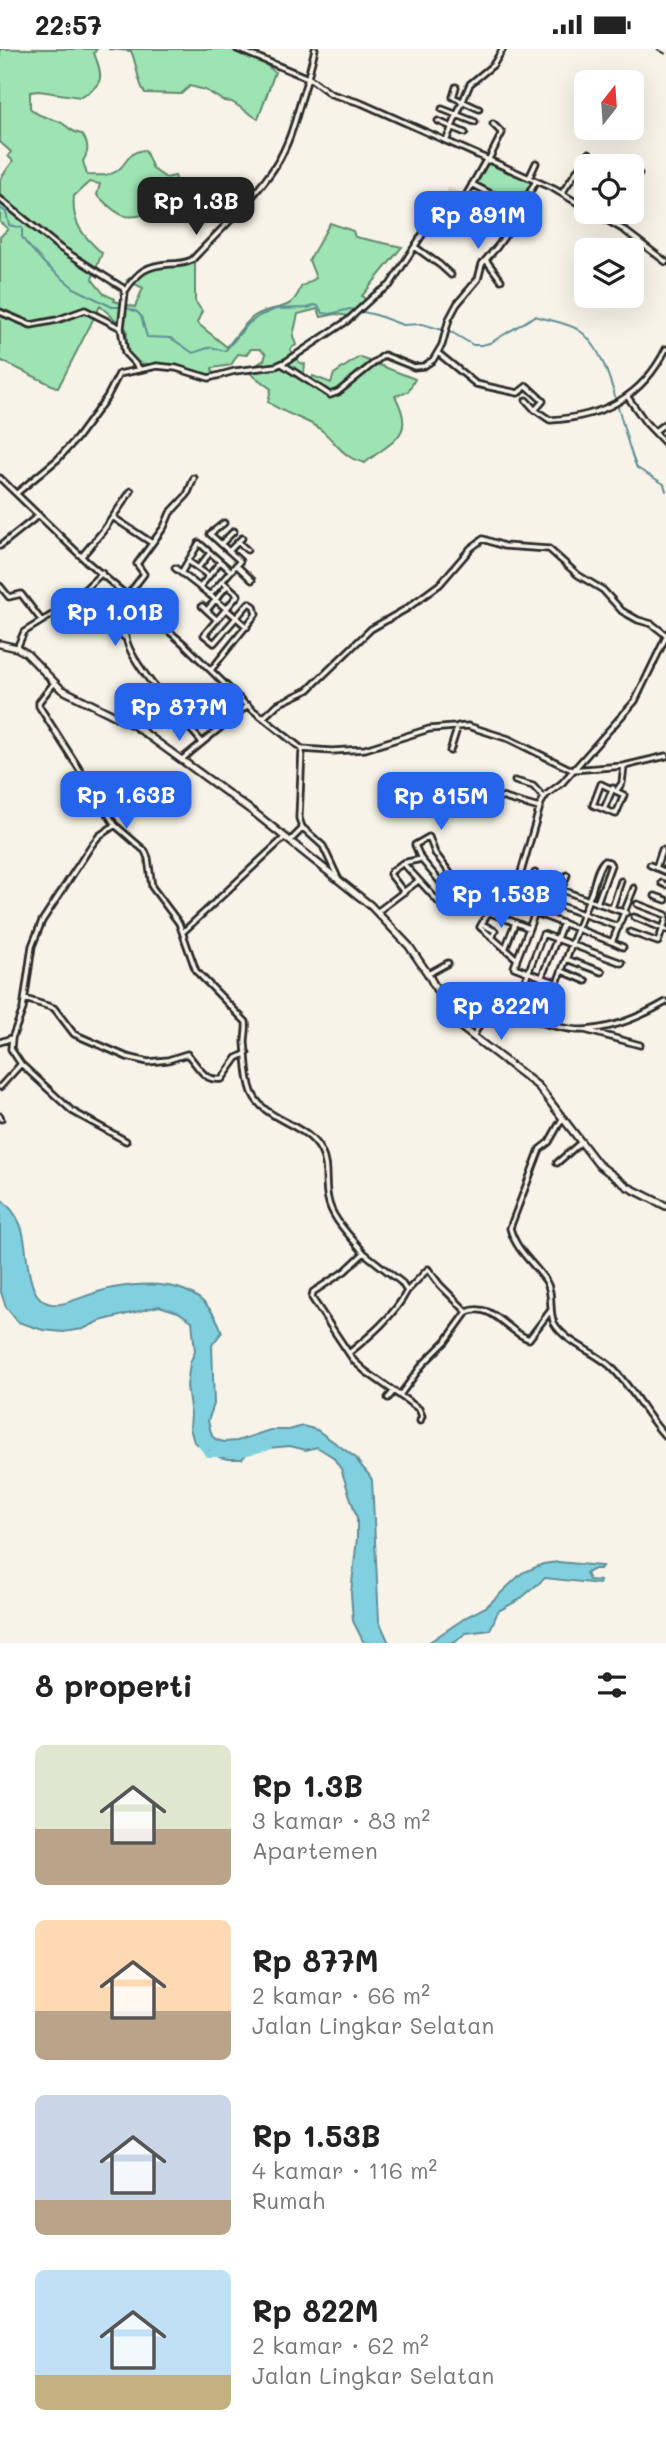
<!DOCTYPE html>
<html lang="id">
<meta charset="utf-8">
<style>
body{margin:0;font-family:Mali,sans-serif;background:#f2f2f2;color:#222;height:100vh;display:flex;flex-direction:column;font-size:26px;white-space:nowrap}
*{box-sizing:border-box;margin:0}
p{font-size:23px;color:#767676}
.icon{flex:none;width:38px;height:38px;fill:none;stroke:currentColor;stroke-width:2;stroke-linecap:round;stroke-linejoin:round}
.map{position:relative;height:1594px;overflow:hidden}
.details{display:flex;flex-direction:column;background:#fff;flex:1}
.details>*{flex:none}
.needle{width:46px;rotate:17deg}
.controls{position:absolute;left:574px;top:21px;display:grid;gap:14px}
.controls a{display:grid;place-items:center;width:70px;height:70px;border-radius:10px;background:#fff;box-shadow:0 7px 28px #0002;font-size:35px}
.price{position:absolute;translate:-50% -60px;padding:0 16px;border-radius:14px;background:#2563eb;color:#fff;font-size:23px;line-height:46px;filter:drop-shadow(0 2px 4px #0008)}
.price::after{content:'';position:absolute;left:50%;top:42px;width:21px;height:16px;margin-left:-10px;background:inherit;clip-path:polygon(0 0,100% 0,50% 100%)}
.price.current{background:#222;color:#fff}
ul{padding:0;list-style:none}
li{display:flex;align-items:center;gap:21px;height:175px;padding:0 35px}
li span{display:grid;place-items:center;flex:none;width:196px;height:140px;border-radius:10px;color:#555}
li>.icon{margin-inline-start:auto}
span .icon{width:84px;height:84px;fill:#fffc;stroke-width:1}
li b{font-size:30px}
h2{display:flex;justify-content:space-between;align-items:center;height:84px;padding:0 35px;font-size:30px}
.status{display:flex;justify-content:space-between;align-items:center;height:49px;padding:0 35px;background:#fff;direction:ltr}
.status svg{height:19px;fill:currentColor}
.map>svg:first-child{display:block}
.built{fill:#eddccc}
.green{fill:#9de4b2;stroke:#64886e;stroke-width:2}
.water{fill:#81d0df;stroke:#5f8e97;stroke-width:2}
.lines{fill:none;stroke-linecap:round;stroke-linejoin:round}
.stream{stroke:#5f8e97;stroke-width:2}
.river{stroke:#81d0df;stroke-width:6}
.minor-casing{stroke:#2b2b2b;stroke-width:9}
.tertiary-casing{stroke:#2b2b2b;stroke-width:10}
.minor{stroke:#f7f3e8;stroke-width:3.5}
.tertiary{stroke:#f7f3e8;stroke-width:5}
.rail{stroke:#2b2b2b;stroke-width:2;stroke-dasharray:10 5;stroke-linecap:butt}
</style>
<div class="status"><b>22:57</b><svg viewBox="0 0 49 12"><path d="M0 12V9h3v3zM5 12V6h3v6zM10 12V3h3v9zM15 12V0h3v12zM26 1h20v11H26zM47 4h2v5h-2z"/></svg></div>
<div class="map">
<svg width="666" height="1594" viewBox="0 0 666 1594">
<rect width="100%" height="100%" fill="#f7f3e8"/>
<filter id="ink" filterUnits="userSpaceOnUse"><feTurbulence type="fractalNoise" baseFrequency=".0143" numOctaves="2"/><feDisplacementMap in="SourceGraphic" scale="14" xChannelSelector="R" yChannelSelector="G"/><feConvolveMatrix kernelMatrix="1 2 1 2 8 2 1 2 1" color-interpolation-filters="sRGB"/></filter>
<g filter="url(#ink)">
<path class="built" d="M449 138 464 146 450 166 439 173 433 169Z"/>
<path class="green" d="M0 0H97L94 4C103 27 105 36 80 48L39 42 30 43V59C39 69 51 68 62 74 70 79 72 84 82 85 89 95 89 102 83 112L87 126C96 126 108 128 117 122 129 113 126 103 145 101L153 120 166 129 175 127 177 132C172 152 147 171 125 167 114 164 105 153 97 146L100 135 89 133 74 147C71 174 83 187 102 204L92 230 104 245 115 250 114 252 135 258 143 239 127 231C148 215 169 211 195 211V252L202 262 197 274 227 298C235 288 243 276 253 268 274 253 290 267 301 238L316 229 309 211 330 174 353 182 355 188 402 198 362 247 367 252 348 267 336 265 321 268 318 260 298 265 293 287 296 296 290 300 300 314 305 315 303 332 309 336 313 327 331 334 334 325 359 308 415 330 408 343 395 347C417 388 392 391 365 414 360 412 354 411 350 408 337 400 330 386 317 378 301 368 284 365 268 353L271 340 250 324 258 315 264 311 266 305 260 300H251L246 306 238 305 231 316 212 319 213 325 205 327 172 317 135 314C126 304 126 294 127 281L100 257 58 339 0 311V188L8 180 0 173V130L13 112 8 107 11 103 0 93Z
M108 0H245L275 23 258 70 232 53 224 52 205 41 190 37 181 45 145 44C137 33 137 14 131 2Z
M487 113 534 133 520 159 474 135Z"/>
<path class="water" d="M0 1149C8 1156 16 1165 20 1175 31 1196 20 1261 61 1255 79 1251 95 1242 113 1239 159 1231 205 1233 222 1283L212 1296 214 1355 208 1372 212 1387 217 1391 224 1393 237 1392 270 1381H289L303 1377 317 1381 356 1409C360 1418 368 1422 372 1431L379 1572 389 1594H364L353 1572 351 1544 357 1489V1469L341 1420 333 1408 317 1398 306 1401 290 1397 256 1400 249 1402 242 1410H228L219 1408 194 1393 190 1379 191 1366 187 1337 190 1314 195 1302 192 1272 178 1263 159 1257 100 1272 83 1280 63 1283 43 1281 18 1273 6 1258 0 1240Z
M558 1513 602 1517 600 1520H594L586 1524 589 1531 600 1532 599 1535 545 1529 519 1551 498 1562 490 1581 466 1584 454 1594H428L468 1567 486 1558 522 1524 543 1515Z"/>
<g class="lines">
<path class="stream" d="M0 159 6 163 9 176 22 179V188L26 194 45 215 74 239 112 258H125L137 263 141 267 147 288 171 289 193 304 211 298 225 302 248 275 259 267 276 260 308 259 314 256 318 257 323 264 330 265 350 260 376 266 403 276 422 275 453 284 473 296H481L490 294 535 267C548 271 564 273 577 280 613 301 620 383 637 419L664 435 666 442"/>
<path class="river" d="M201 1396 208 1405H221
M242 1404 269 1398"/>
<g class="minor-casing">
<path id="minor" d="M237 0 308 29
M315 0 308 28 331 45 361 54 554 140 586 159
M456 38 453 48 479 60
M442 60 475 73
M438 72 465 84
M446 92 470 35 493 16 503 0
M488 112 502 84 493 75
M529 129 536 114
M632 134 639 125
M472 135 522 161
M562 144 589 104
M0 150 60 199 123 239 125 244 121 279
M593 163 624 181 666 213
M605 169 610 163
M415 198 440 216 451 226
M486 211 501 231
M125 242C138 223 146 216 170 215 179 215 185 214 192 211 219 182 255 149 276 116 293 89 298 58 308 29
M0 263 31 276 57 271 85 261 121 279 125 304 139 319
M438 304 476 335 518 344 527 337 543 352 535 361 550 371C603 368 642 348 666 300
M282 315 330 346 338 343 384 306 414 318 424 317 433 311 442 296 449 270 457 255 478 230 482 215 497 198 522 163V157L536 132
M627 347 646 374 666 395
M526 351 535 361
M655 382 666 374
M0 429 86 512 184 595 244 654 302 700 332 702 365 700 429 680 468 677 509 690 572 721 624 717 666 707
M17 444 58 410 77 389 107 348 119 325 157 317 176 319 209 329 235 322 276 317 287 312 347 272 374 247 390 236 424 183 445 171 460 157 486 111
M114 469 152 494
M224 474 210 485 240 512 231 522
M238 493 247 501
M221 495 234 482
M0 497 39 466
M229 502 242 489
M82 507 103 482 131 442
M188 512 209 527
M236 516 252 531
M175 519 210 546 231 522 199 494 181 524
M198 519 210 504
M0 537 9 548 21 545 41 571
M200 538 220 513
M82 544 124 588
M128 546 144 525 137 515 164 478 170 464 187 446 194 429
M210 546 247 578
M202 557 216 570
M145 561 126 583C121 606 185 673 201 692
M207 561 227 537
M17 599 24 583 68 556 102 524
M211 621 256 565 254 557 249 554 214 594 204 586 238 546 222 532
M263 669 278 655 308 641 371 580 406 560 440 535 471 499 483 490 504 497 549 500 578 526 603 541 622 562 638 571 652 575 666 586
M302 700 299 769 302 778 323 797 339 831
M450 702 458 677
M181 711 248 656
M515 732 533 737 544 749
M601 735 624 746 616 765 593 756Z
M617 741 622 734 624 717
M501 748 539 759
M604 760 613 739
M115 776 145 802 148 809 152 838 179 874 196 922 246 973C247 980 245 987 245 994 247 1010 246 1028 252 1043 264 1073 306 1073 321 1102 329 1117 324 1134 328 1150 332 1171 351 1187 364 1204L345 1222 313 1243 312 1249 354 1312 365 1322 419 1360 422 1367 420 1372
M290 792 303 779
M421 810 453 848 444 859 403 814Z
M421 810 415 796 429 788 435 804 450 824 441 835
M403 814 392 822 390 825 404 843
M650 816 666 823
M656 819 662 801
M662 834 666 836
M634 839 612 893 520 858 513 851 541 754 546 746 562 734 635 652 666 588
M561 841 567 826
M655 847 666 851
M502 848 515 839
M541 850 619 878
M512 851 498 847 480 878 517 910
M597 854 611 816 609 813 604 812C597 819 595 832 592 842 580 872 569 903 557 934L514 918 546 835H548C573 846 600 855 626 864
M637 855 666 866
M521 858 535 824
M612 859 621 832
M377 863 418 832
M488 863 529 879
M634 868 666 881
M482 875 495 882 492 889
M183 883 285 788
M630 883 658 893 666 871
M612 893 623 898
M505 900 515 874
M566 910 602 923
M562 922 586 932
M428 925 448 914
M525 932 543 885 622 914
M25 950 54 959 74 985 127 1008 148 1013 168 1011 187 1005C199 1017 203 1033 222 1030L237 1009 247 1004
M514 965C535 971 561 981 583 981 611 980 642 967 666 953
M585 981 640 996
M473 988 484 967 512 966 520 954 537 940 563 874
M0 993 12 989 23 960 32 897 42 872 91 797 99 787 115 776 39 657V653L54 634
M21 1015 72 1062 126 1092
M0 1038 21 1015 11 1000 12 989
M0 1067 1 1070
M562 1070 549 1093 540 1100 510 1179C516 1202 534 1214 546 1232 554 1245 548 1261 554 1274 565 1293 593 1302 609 1316 632 1337 645 1366 666 1388
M557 1114 580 1094
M467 1263C492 1252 508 1284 529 1290L551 1261
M349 1304C370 1287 394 1267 407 1242L401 1233 364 1204
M400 1346 423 1315 446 1292 467 1263 440 1236 428 1220 407 1242
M388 1349 394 1342"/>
</g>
<g class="tertiary-casing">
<path id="tertiary" d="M0 595 17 599 26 604 61 640 135 677 256 765 370 856 409 897 428 925 451 967 462 979 538 1037 598 1115 628 1138 666 1157"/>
</g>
<use href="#minor" class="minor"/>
<use href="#tertiary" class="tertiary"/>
<path class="rail" d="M657 0 666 5"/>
</g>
</g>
</svg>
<div class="controls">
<a><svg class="needle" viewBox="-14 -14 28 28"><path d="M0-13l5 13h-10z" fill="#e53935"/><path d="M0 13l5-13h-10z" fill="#767676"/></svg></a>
<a><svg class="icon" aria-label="locate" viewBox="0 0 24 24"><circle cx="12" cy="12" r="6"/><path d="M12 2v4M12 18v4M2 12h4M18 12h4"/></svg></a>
<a><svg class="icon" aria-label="layers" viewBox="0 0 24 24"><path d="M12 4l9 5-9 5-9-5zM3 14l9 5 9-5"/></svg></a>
</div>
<b class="price current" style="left:196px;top:188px">Rp 1.3B</b>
<b class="price" style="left:478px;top:202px">Rp 891M</b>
<b class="price" style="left:115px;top:599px">Rp 1.01B</b>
<b class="price" style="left:179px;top:694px">Rp 877M</b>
<b class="price" style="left:126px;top:782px">Rp 1.63B</b>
<b class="price" style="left:441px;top:783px">Rp 815M</b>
<b class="price" style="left:501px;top:881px">Rp 1.53B</b>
<b class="price" style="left:501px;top:993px">Rp 822M</b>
</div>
<section class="details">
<h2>8 properti<svg class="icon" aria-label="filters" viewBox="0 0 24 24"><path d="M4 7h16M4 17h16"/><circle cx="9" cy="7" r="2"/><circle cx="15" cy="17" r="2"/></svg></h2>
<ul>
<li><span style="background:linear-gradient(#dfe7d0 60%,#b9a48a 0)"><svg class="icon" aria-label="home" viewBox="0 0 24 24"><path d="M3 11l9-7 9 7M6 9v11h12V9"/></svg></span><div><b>Rp 1.3B</b><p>3 kamar · 83 m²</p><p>Apartemen</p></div></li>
<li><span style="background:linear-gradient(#ffd9b3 65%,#b9a48a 0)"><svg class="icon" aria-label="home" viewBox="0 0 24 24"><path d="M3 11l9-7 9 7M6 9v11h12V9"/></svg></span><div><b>Rp 877M</b><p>2 kamar · 66 m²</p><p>Jalan Lingkar Selatan</p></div></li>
<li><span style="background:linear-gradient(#c9d6e8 75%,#b9a48a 0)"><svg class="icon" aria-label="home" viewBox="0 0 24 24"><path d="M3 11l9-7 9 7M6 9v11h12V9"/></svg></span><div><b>Rp 1.53B</b><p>4 kamar · 116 m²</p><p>Rumah</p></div></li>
<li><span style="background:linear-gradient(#bfe0f5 75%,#c2b280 0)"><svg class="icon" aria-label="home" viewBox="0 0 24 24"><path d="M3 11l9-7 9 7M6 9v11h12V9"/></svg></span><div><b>Rp 822M</b><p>2 kamar · 62 m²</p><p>Jalan Lingkar Selatan</p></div></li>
</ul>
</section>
